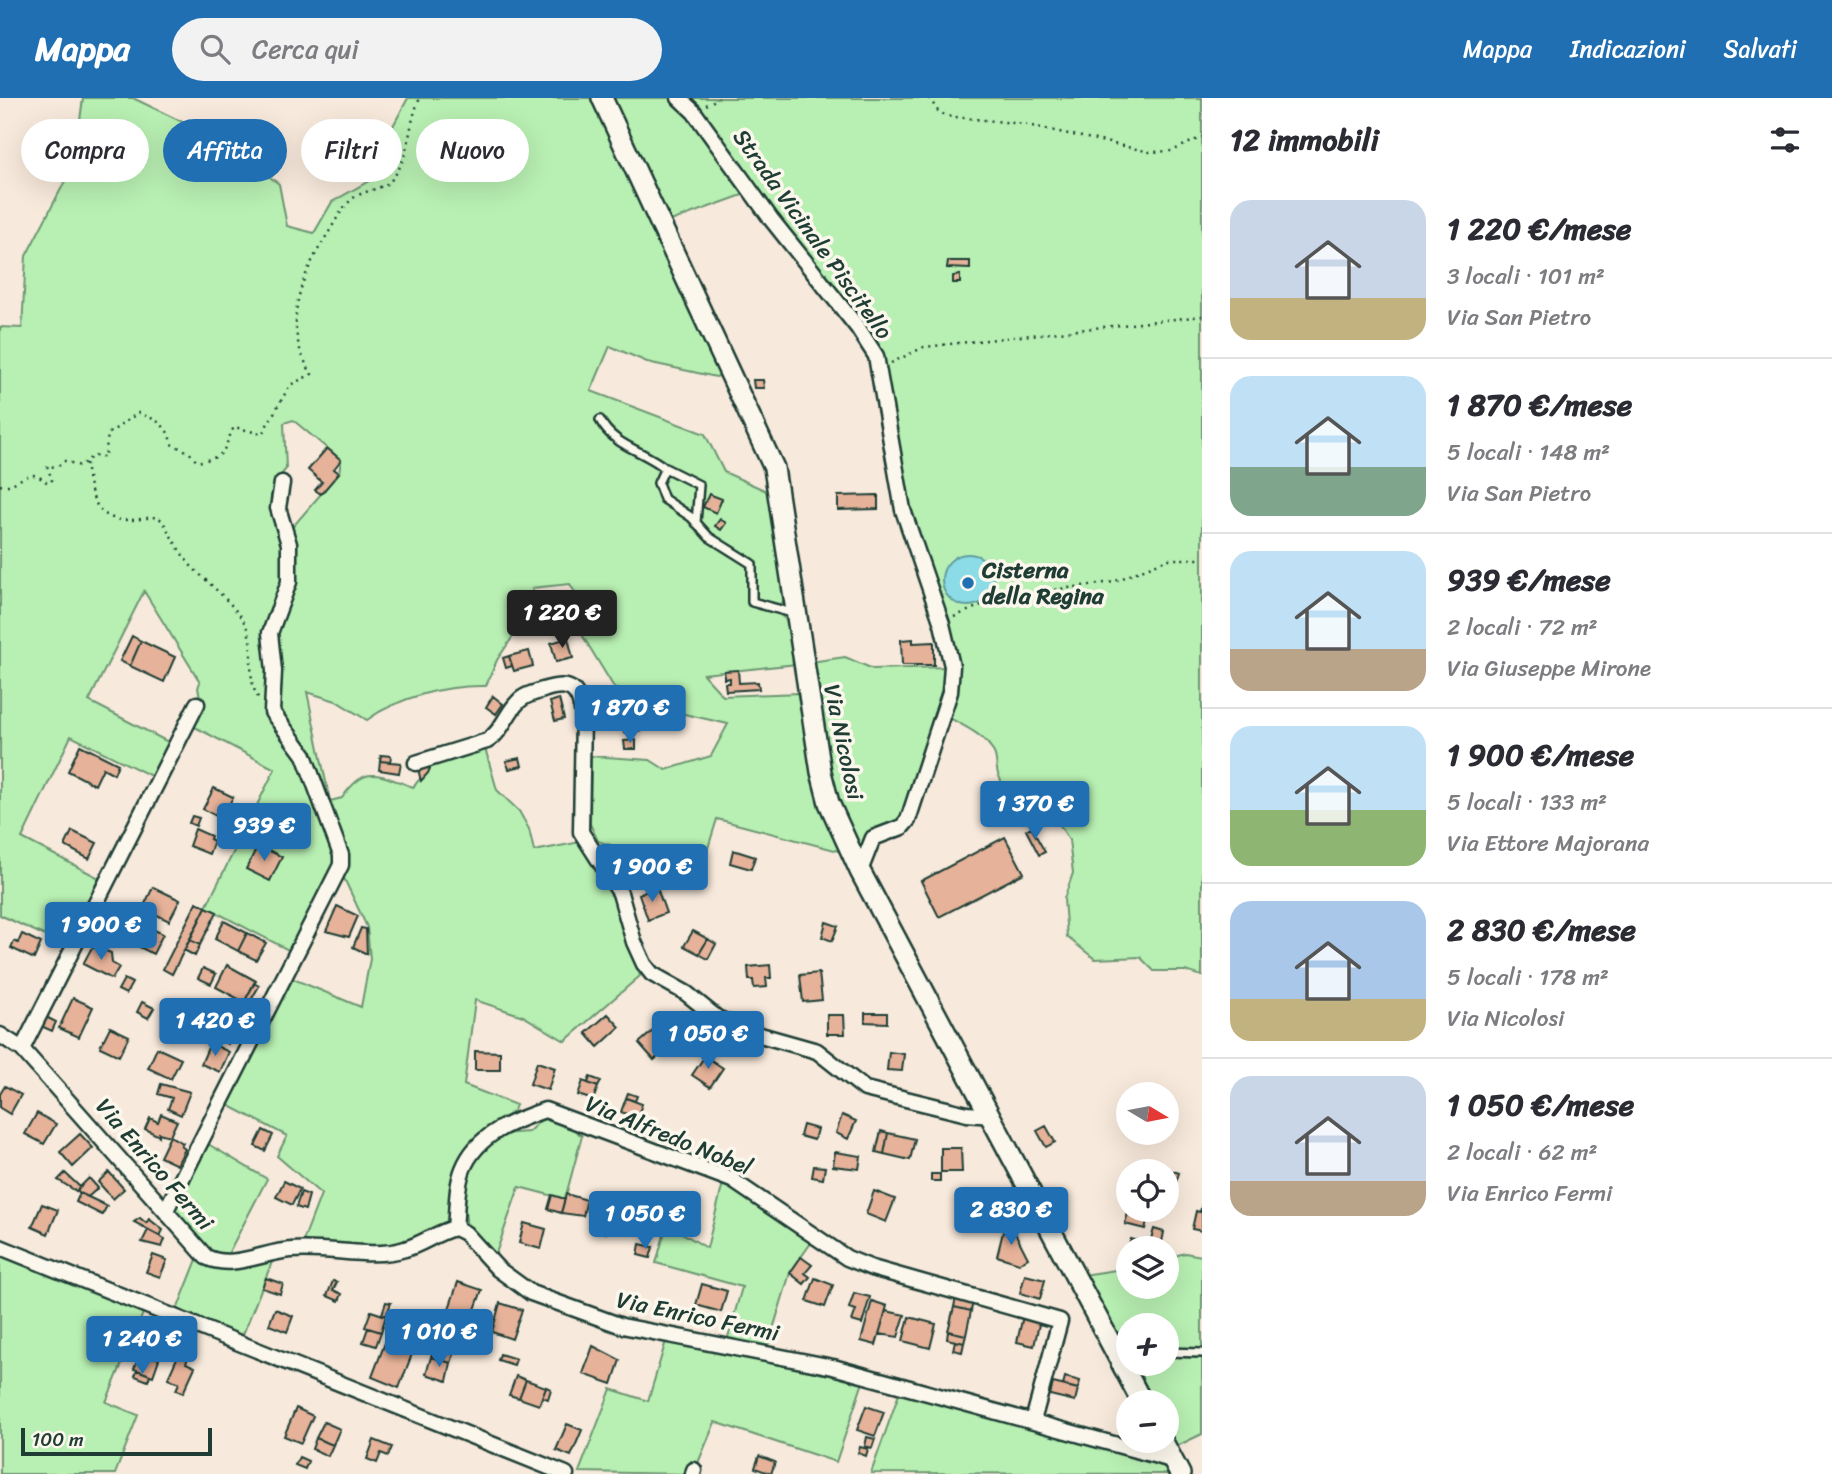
<!DOCTYPE html>
<html lang="it">
<meta charset="utf-8">
<style>
body{margin:0;font-family:Sriracha,sans-serif;background:#f2f2f3;color:#2b2b33;height:100vh;display:flex;flex-direction:column;font-size:26px;white-space:nowrap}
*{box-sizing:border-box;margin:0}
p{font-size:23px;color:#7c7c81}
.icon{flex:none;width:38px;height:38px;fill:none;stroke:currentColor;stroke-width:2;stroke-linecap:round;stroke-linejoin:round}
.map{position:relative;flex:1;overflow:hidden}
.drawer{display:flex;flex-direction:column;background:#fff;width:630px}
.drawer>*{flex:none}
.top-card{position:absolute;left:21px;top:21px;width:665px;height:63px;display:flex;gap:14px}
.needle{width:46px;rotate:100deg}
.tools{position:absolute;left:1116px;top:984px;display:grid;gap:14px}
.tools a{display:grid;place-items:center;width:63px;height:63px;border-radius:50%;background:#fff;box-shadow:0 7px 28px #0002;font-size:35px}
.scale{position:absolute;left:21px;bottom:18px;width:191px;box-sizing:border-box;padding-left:7px;border:4px solid #1f3d34;border-top:0;font-size:19px;line-height:24px;white-space:nowrap;color:#1f3d34;-webkit-text-stroke:5px #fbf7ec;paint-order:stroke}
.price{position:absolute;translate:-50% -60px;padding:0 16px;border-radius:7px;background:#1f6fb2;color:#fff;font-size:23px;line-height:46px;filter:drop-shadow(0 2px 4px #0008)}
.price::after{content:'';position:absolute;left:50%;top:42px;width:21px;height:16px;margin-left:-10px;background:inherit;clip-path:polygon(0 0,100% 0,50% 100%)}
.price.on{background:#222;color:#fff}
ul{padding:0;list-style:none}
li{display:flex;align-items:center;gap:21px;height:175px;padding:0 28px}
li+li{border-top:2px solid #e1e1e2}
li span{display:grid;place-items:center;flex:none;width:196px;height:140px;border-radius:21px;color:#555}
li>.icon{margin-inline-start:auto}
span .icon{width:84px;height:84px;fill:#fffc;stroke-width:1}
li b{font-size:30px}
h2{display:flex;justify-content:space-between;align-items:center;height:84px;padding:0 28px;font-size:30px}
.chip{padding:0 24px;border-radius:32px;background:#fff;box-shadow:0 7px 28px #0002;font-size:24px;line-height:63px}
.chip.on{background:#1f6fb2;color:#fff}
header{display:flex;align-items:center;gap:42px;box-sizing:border-box;height:98px;padding:0 35px;background:#1f6fb2;color:#fff}
header strong{font-size:33px}
nav{display:flex;gap:38px;margin-inline-start:auto;font-size:24px}
.search{width:490px;height:63px;background:#f2f2f3;display:flex;align-items:center;gap:18px;box-sizing:border-box;padding:0 24px;border-radius:38px;color:#7c7c81;font-size:26px}
main{display:flex;flex:1;min-height:0}
.map>svg:first-child{display:block}
.green{fill:#b8efb2;stroke:#6c9673;stroke-width:2}
.water{fill:#8bdce7;stroke:#609c9f;stroke-width:2}
.building{fill:#e6b299;stroke:#1f3d34;stroke-width:2}
.lines{fill:none;stroke-linecap:round;stroke-linejoin:round}
.service-casing{stroke:#1f3d34;stroke-width:12}
.minor-casing{stroke:#1f3d34;stroke-width:19}
.secondary-casing{stroke:#1f3d34;stroke-width:24}
.path{stroke:#1f3d34;stroke-width:2.5;stroke-dasharray:2 5;stroke-linecap:butt}
.service{stroke:#fbf7ec;stroke-width:7}
.minor{stroke:#fbf7ec;stroke-width:14}
.secondary{stroke:#fbf7ec;stroke-width:19}
.poi-dot{fill:#1f6fb2;stroke:#fbf7ec;stroke-width:2.5}
.labels{text-anchor:middle;stroke-width:7;stroke-linejoin:round;paint-order:stroke}
.street-label{font-size:23px;fill:#1f3d34;stroke:#fbf7ec}
.poi-label{font-size:23px;font-weight:bold;fill:#1f3d34;stroke:#fbf7ec;text-anchor:start}
</style>
<header>
<strong>Mappa</strong>
<div class="search"><svg class="icon" aria-label="search" viewBox="0 0 24 24"><circle cx="10" cy="10" r="6"/><path d="M15 15l6 6"/></svg>Cerca qui</div>
<nav><a>Mappa</a><a>Indicazioni</a><a>Salvati</a></nav>
</header>
<main>
<div class="map">
<svg width="1202" height="1376" viewBox="0 0 1202 1376">
<rect width="100%" height="100%" fill="#f7e9db"/>
<filter id="ink" filterUnits="userSpaceOnUse"><feTurbulence type="fractalNoise" baseFrequency=".0143" numOctaves="2"/><feDisplacementMap in="SourceGraphic" scale="14" xChannelSelector="R" yChannelSelector="G"/><feConvolveMatrix kernelMatrix="1 2 1 2 8 2 1 2 1" color-interpolation-filters="sRGB"/></filter>
<g filter="url(#ink)">
<path class="green" d="M83 0H133L224 44 279 86 287 128 314 135 332 104 374 80 397 38 393 28 408 0H594L725 276 716 279 647 264 610 248 591 293 705 336 724 374 771 395 787 498 779 509 780 517 792 526 797 566 703 576 723 598 801 595 818 699 846 755 717 721 700 776 598 743 590 726 591 658 650 662 666 672 711 658 728 626 680 615 636 592 615 591 581 535 585 511 570 486 532 490 533 509 497 562 486 588C447 587 398 599 367 622L336 603 307 594 330 703 342 700C366 665 378 677 413 689L431 668 485 650 497 692 519 713 529 731 534 753 580 744 613 799 640 878 565 943 523 918 475 902 464 987 516 1007 514 1012 485 1037 460 1069 448 1124C431 1132 413 1146 394 1149 364 1155 332 1143 302 1146L321 1096 277 1058 287 1038 226 1006 291 880 361 909 370 861 367 829 342 776 343 756 314 672 307 655 275 614 278 573 274 537 289 502 293 479 289 433 339 375 341 362 293 322 284 325 286 371 276 383 271 397 284 444 286 468 283 496 269 526 265 545 271 576 269 615 308 674 338 762 292 854 206 809 275 671 191 627 202 608 198 590 200 584 144 493 89 603 170 645 153 679 71 638 22 740 99 780 67 848 0 817V229L22 230 26 158 74 66Z
M610 0H669L690 21 748 95 668 124Z
M689 0H1202V878L1185 873H1154L1140 859 1095 861 1067 839 1064 801 1073 775 1069 742 1060 727C1035 720 1008 703 998 676 996 670 997 661 994 655 986 637 962 627 946 618L957 567 956 552 913 423 882 262Z
M845 559 873 571 949 569 946 594 934 619 928 650 905 717 861 760 834 701 810 564Z
M549 1020 569 1028 582 1038 565 1101 519 1089 494 1161 467 1131 463 1093 470 1068 501 1036 528 1034 541 1022Z
M208 1046 267 1081 227 1158 221 1160 207 1152 175 1112Z
M723 1085 813 1142 790 1175 767 1251 727 1243 742 1189 656 1165 667 1126 707 1150Z
M0 1154 144 1213 106 1304 138 1317 115 1376H0Z
M1185 1155 1202 1158V1251H1167V1227H1129V1250L1121 1249 1083 1177 1129 1170V1188H1167V1160Z
M198 1159C218 1178 250 1164 274 1159L242 1239 177 1212Z
M666 1243 863 1284 836 1364 715 1324 698 1365 691 1363 686 1376 579 1374 611 1291 648 1303Z
M1124 1256H1129V1265H1167V1258L1202 1260V1336L1173 1350 1167 1339V1304H1149Z
M900 1293 1163 1366 1172 1376 871 1375Z"/>
<path class="water" d="M942 482a26 26 0 1 1 52 0a26 26 0 1 1-52 0Z"/>
<path class="building" d="M948 163H970V171L947 170Z
M960 177V185H953V178Z
M753 282H763L764 290H754Z
M327 350 341 362 334 371 339 375 321 396 315 392 322 384 308 372Z
M709 396 722 401 716 415 703 409Z
M878 397V411L838 412V398Z
M720 421 726 425 721 432 715 428Z
M132 538 141 543 130 568 120 563Z
M568 540 573 560 556 564 551 545Z
M913 541V545L934 544V567H902L901 542Z
M141 543 175 559 164 584 130 568Z
M529 553 533 568 514 573 509 558Z
M509 558 512 568 506 570 503 560Z
M738 572 739 585 758 584 759 591 726 593 725 585H730V580L724 581V573Z
M493 598 503 606 496 616 486 609Z
M628 599H637L638 605 629 606Z
M559 601 564 621 555 623 550 604Z
M623 614 642 616 643 632 624 635Z
M636 642V651H625L624 643Z
M80 647 118 666 114 676 103 670 95 687 68 673Z
M381 657 391 658 390 664 380 663Z
M520 660 522 668 509 671 506 663Z
M380 663 401 665 399 675 379 672Z
M431 668 428 675 421 683 418 671Z
M214 690 233 699 222 721 203 711Z
M192 718 199 720 196 728 189 725Z
M226 721 240 727 236 734 223 728Z
M1031 729 1045 754 1039 757 1026 732Z
M195 731 211 738 210 741 214 743 209 756 189 748Z
M72 733 97 745 89 761 65 748Z
M1005 739 1024 775 939 819 921 783Z
M258 747 282 759 270 783 246 771Z
M733 752 755 759 751 771 730 765Z
M153 789 180 802 169 823 143 810Z
M657 790 666 815 648 822 639 796Z
M197 804 206 809 172 876 163 871Z
M337 808 358 818 349 839 326 833Z
M206 809 217 814 200 847 190 842Z
M135 823 163 836 153 856 126 842Z
M224 823 247 835 238 853 215 841Z
M826 824 838 828 832 843 822 839Z
M361 830 366 831 367 856 353 849Z
M693 833 708 841 699 856 684 848Z
M247 835 266 845 256 862 238 853Z
M22 836 41 845 34 861 11 850 14 843 18 845Z
M708 841 716 846 708 861 699 856Z
M190 842 200 847 195 858 184 852Z
M97 848H106L103 852 111 855 112 865 119 869 112 881 83 866 91 851Z
M227 867 256 883 244 904 216 889Z
M770 867 771 880H766L767 889 754 890 753 882H749L748 869Z
M203 870 216 876 211 886 198 880Z
M819 875 822 902 803 904 800 877Z
M124 881 132 885 126 896 118 892Z
M254 885 259 888 250 904 246 901Z
M73 900 93 909 79 939 59 930Z
M142 904 154 910 148 920 137 914Z
M865 915H887V925L865 924Z
M185 916 192 920 188 927 181 923Z
M608 916 620 929 598 949 586 935Z
M827 917H844L845 936H827Z
M46 919 56 924 52 933 41 928Z
M223 920 238 928 228 946 221 943 224 936 216 933Z
M208 928 216 933 213 938 205 934Z
M110 929 129 938 119 958 100 949Z
M654 932 669 949 654 962 639 945Z
M210 945 229 954 220 974 201 966Z
M157 950 181 961 171 981 148 970Z
M475 953 500 954V972H475Z
M889 954 904 956 902 973 887 972Z
M705 958 723 970 710 989 692 977Z
M537 964 555 970 548 992 530 986Z
M590 979 601 983 598 989 588 985Z
M583 983 598 989 593 1002 578 997Z
M161 986 190 994 181 1017 168 1011 172 1000 158 996Z
M5 988 21 997 10 1016 0 1010V996Z
M628 995 637 998 635 1003 626 1000Z
M626 1000 642 1006 637 1020 621 1014Z
M37 1015 56 1026 44 1046 25 1036Z
M161 1016 177 1023 170 1038 159 1035V1038L145 1031 150 1020 158 1024Z
M842 1017 856 1023 848 1041 836 1035Z
M803 1027 817 1031 814 1042 800 1038Z
M1046 1028 1055 1044 1046 1049 1037 1033Z
M263 1032 273 1037 265 1053 255 1048Z
M881 1033 888 1035 884 1056 876 1054Z
M888 1035 915 1041 910 1062 884 1056Z
M80 1036 93 1050 73 1069 60 1054Z
M170 1038 183 1045 181 1048 185 1051 177 1067 160 1059Z
M941 1050H961L962 1074H941Z
M835 1054 861 1058 859 1071 833 1068Z
M814 1068 825 1069 823 1081 812 1079Z
M1173 1073 1179 1075 1176 1084 1170 1083Z
M109 1074 124 1091 113 1101 98 1084Z
M65 1075 80 1089 76 1093 58 1082Z
M931 1076H940V1083H931Z
M89 1080 98 1090 88 1099 76 1093Z
M284 1083 300 1091 292 1107 276 1099Z
M874 1093 895 1101 886 1124 866 1116Z
M301 1094 309 1097 305 1112 296 1109Z
M80 1095 107 1108 102 1117 76 1104Z
M566 1096 587 1102 583 1118 561 1115Z
M552 1097 565 1101 561 1115 548 1111Z
M606 1104 617 1106 612 1130 607 1129 606 1135 600 1133Z
M42 1106 58 1112 48 1136 32 1129Z
M1202 1106V1133L1192 1131 1196 1113 1200 1114Z
M1129 1111 1150 1112 1145 1131 1125 1126Z
M140 1120 146 1125 149 1121 163 1132 160 1138 134 1124Z
M524 1125 546 1131 541 1151 519 1145Z
M1012 1129 1028 1160 1019 1165 997 1158 1003 1134Z
M1154 1131 1164 1134 1162 1144 1151 1141Z
M148 1132 165 1141 162 1149 142 1144Z
M1131 1141 1149 1146 1148 1150 1129 1147Z
M640 1146 653 1149 650 1160 638 1157Z
M153 1157 167 1162 160 1179 146 1174Z
M801 1159 812 1167 805 1175 810 1179 804 1186 790 1175Z
M1025 1177 1045 1182 1040 1201 1020 1195Z
M266 1180 283 1186 280 1196 262 1190Z
M815 1180 833 1187 825 1209 807 1203Z
M333 1183 337 1184 333 1192 342 1196 339 1203 327 1198Z
M458 1184 482 1192 469 1228 446 1220Z
M702 1186 727 1193 721 1214 696 1207Z
M854 1195 870 1199 862 1226 852 1223 856 1212 849 1210Z
M956 1199 973 1203 971 1213 954 1209Z
M872 1203 887 1208 876 1247 861 1243Z
M386 1204 391 1205 386 1218 382 1216Z
M500 1205 522 1212 512 1241 492 1234Z
M954 1209 971 1213 966 1237 948 1233Z
M275 1211 293 1218 287 1234 269 1227Z
M371 1213 386 1218 381 1234 365 1229Z
M886 1213 905 1217 898 1239 879 1236Z
M1023 1218 1040 1222 1034 1248 1017 1244Z
M909 1219 936 1226 930 1250 903 1243Z
M393 1224 411 1230 408 1247 412 1256 399 1290 372 1279Z
M368 1230 381 1234 376 1248 363 1244Z
M948 1233 966 1237 964 1245 947 1241Z
M955 1243 964 1245 962 1254 953 1252Z
M435 1247 455 1253 451 1265 431 1259Z
M593 1248 620 1262 612 1286 583 1276Z
M181 1251 190 1255 186 1265 195 1269 183 1295 176 1292 179 1285 168 1280Z
M141 1254 159 1261 153 1278 134 1271Z
M500 1256 516 1261 514 1267 498 1262Z
M431 1259 451 1265 447 1283 426 1276Z
M137 1272 150 1277 148 1283 135 1278Z
M516 1278 526 1282 519 1300 509 1297Z
M1065 1279 1080 1283 1078 1291 1063 1287Z
M526 1282 546 1289 539 1307 519 1300Z
M1053 1285 1078 1291 1075 1303 1050 1297Z
M546 1289 551 1291 548 1301 542 1299Z
M866 1308 884 1314 875 1338 857 1332Z
M296 1310 313 1318 301 1345 284 1338Z
M324 1324 340 1331 333 1347 316 1340Z
M567 1326 582 1332 571 1358 556 1352Z
M867 1339 875 1341 872 1350 865 1348Z
M316 1340 333 1347 328 1358 312 1351Z
M374 1342 392 1349 388 1358 381 1355 377 1365 367 1361Z
M860 1349 868 1351 866 1358 858 1355Z
M759 1358 775 1364 771 1376 755 1370Z
M299 1359 308 1363 305 1371 295 1367Z"/>
<g class="lines">
<g class="service-casing">
<path id="service" d="M600 322C613 348 643 352 665 370
M696 425 699 387 665 370 658 385 664 401 691 419 709 439 752 466V504L796 516
M1167 1254 1202 1255"/>
</g>
<g class="minor-casing">
<path id="minor" d="M679 0 694 14 771 121 858 230 876 258 903 412 942 526 952 568 950 594 908 722 902 729 873 740 860 773
M416 665 487 643C502 634 506 616 518 604 524 597 534 595 543 592 570 583 579 590 583 618L581 734 620 795 634 844 644 866 652 876 686 895 717 920 753 935 817 953 865 991 967 1016 992 1018
M0 937 22 951 206 1159C232 1172 263 1154 291 1152 328 1148 370 1162 405 1151 423 1146 437 1134 455 1130L465 1135 498 1171 531 1195 622 1228 833 1269 1172 1362
M22 951 197 606
M166 1112 341 767V757L304 657 272 614 274 573 270 535 289 484V446L278 410 282 385
M455 1130C457 1112 456 1088 463 1071 477 1036 513 1023 545 1012L732 1082 847 1160 872 1170 1060 1223 1033 1323
M0 1149 566 1376
M693 1376 694 1372"/>
</g>
<g class="secondary-casing">
<path id="secondary" d="M602 0 774 370 821 674 829 705 860 773 1142 1304
M1162 1342 1180 1376"/>
</g>
<path class="path" d="M929 0 938 13 946 18 1023 26 1150 54 1172 53 1202 39
M706 7 719 0
M891 265 924 249 1202 218
M86 365C91 402 96 428 141 421 149 420 154 417 162 422 170 436 183 461 195 472 209 485 238 510 246 528 257 551 244 582 260 602
M0 387C14 391 27 371 39 379 43 381 45 384 49 385L52 382 47 368 57 369 65 363 80 368 93 358 105 359 108 336 138 315C154 320 169 327 171 346L189 354 197 364C228 358 221 355 234 329L262 336 290 287 312 276C281 229 299 181 327 137 334 126 341 111 351 102 363 91 383 93 393 80 412 55 407 27 420 0
M954 519 1000 499 1113 484 1168 461H1202"/>
<use href="#service" class="service"/>
<use href="#minor" class="minor"/>
<use href="#secondary" class="secondary"/>
</g>
</g>
<circle class="poi-dot" cx="968" cy="485" r="7"/>
<g class="labels">
<g class="street-label">
<text transform="translate(813 136) rotate(54)" y="8">Strada Vicinale Piscitello</text>
<text transform="translate(844 644) rotate(78)" y="8">Via Nicolosi</text>
<text transform="translate(669 1037) rotate(22)" y="8">Via Alfredo Nobel</text>
<text transform="translate(155 1066) rotate(49)" y="8">Via Enrico Fermi</text>
<text transform="translate(698 1218) rotate(12)" y="8">Via Enrico Fermi</text>
</g>
<g class="poi-label">
<text x="982" y="480">Cisterna<tspan x="982" dy="26">della Regina</tspan></text>
</g>
</g>
</svg>
<div class="tools">
<a><svg class="needle" viewBox="-14 -14 28 28"><path d="M0-13l5 13h-10z" fill="#e53935"/><path d="M0 13l5-13h-10z" fill="#7c7c81"/></svg></a>
<a><svg class="icon" aria-label="locate" viewBox="0 0 24 24"><circle cx="12" cy="12" r="6"/><path d="M12 2v4M12 18v4M2 12h4M18 12h4"/></svg></a>
<a><svg class="icon" aria-label="layers" viewBox="0 0 24 24"><path d="M12 4l9 5-9 5-9-5zM3 14l9 5 9-5"/></svg></a>
<a>+</a>
<a>−</a>
</div>
<div class="scale">100 m</div>
<b class="price on" style="left:562px;top:552px">1 220 €</b>
<b class="price" style="left:630px;top:647px">1 870 €</b>
<b class="price" style="left:1035px;top:743px">1 370 €</b>
<b class="price" style="left:264px;top:765px">939 €</b>
<b class="price" style="left:652px;top:806px">1 900 €</b>
<b class="price" style="left:101px;top:864px">1 900 €</b>
<b class="price" style="left:215px;top:960px">1 420 €</b>
<b class="price" style="left:708px;top:973px">1 050 €</b>
<b class="price" style="left:1011px;top:1149px">2 830 €</b>
<b class="price" style="left:645px;top:1153px">1 050 €</b>
<b class="price" style="left:439px;top:1271px">1 010 €</b>
<b class="price" style="left:142px;top:1278px">1 240 €</b>
<div class="top-card">
<a class="chip">Compra</a>
<a class="chip on">Affitta</a>
<a class="chip">Filtri</a>
<a class="chip">Nuovo</a>
</div>
</div>
<section class="drawer">
<h2>12 immobili<svg class="icon" aria-label="filters" viewBox="0 0 24 24"><path d="M4 7h16M4 17h16"/><circle cx="9" cy="7" r="2"/><circle cx="15" cy="17" r="2"/></svg></h2>
<ul>
<li><span style="background:linear-gradient(#c9d6e8 70%,#c2b280 0)"><svg class="icon" aria-label="home" viewBox="0 0 24 24"><path d="M3 11l9-7 9 7M6 9v11h12V9"/></svg></span><div><b>1 220 €/mese</b><p>3 locali · 101 m²</p><p>Via San Pietro</p></div></li>
<li><span style="background:linear-gradient(#bfe0f5 65%,#7fa58c 0)"><svg class="icon" aria-label="home" viewBox="0 0 24 24"><path d="M3 11l9-7 9 7M6 9v11h12V9"/></svg></span><div><b>1 870 €/mese</b><p>5 locali · 148 m²</p><p>Via San Pietro</p></div></li>
<li><span style="background:linear-gradient(#bfe0f5 70%,#b9a48a 0)"><svg class="icon" aria-label="home" viewBox="0 0 24 24"><path d="M3 11l9-7 9 7M6 9v11h12V9"/></svg></span><div><b>939 €/mese</b><p>2 locali · 72 m²</p><p>Via Giuseppe Mirone</p></div></li>
<li><span style="background:linear-gradient(#bfe0f5 60%,#8fb573 0)"><svg class="icon" aria-label="home" viewBox="0 0 24 24"><path d="M3 11l9-7 9 7M6 9v11h12V9"/></svg></span><div><b>1 900 €/mese</b><p>5 locali · 133 m²</p><p>Via Ettore Majorana</p></div></li>
<li><span style="background:linear-gradient(#a9c7e8 70%,#c2b280 0)"><svg class="icon" aria-label="home" viewBox="0 0 24 24"><path d="M3 11l9-7 9 7M6 9v11h12V9"/></svg></span><div><b>2 830 €/mese</b><p>5 locali · 178 m²</p><p>Via Nicolosi</p></div></li>
<li><span style="background:linear-gradient(#c9d6e8 75%,#b9a48a 0)"><svg class="icon" aria-label="home" viewBox="0 0 24 24"><path d="M3 11l9-7 9 7M6 9v11h12V9"/></svg></span><div><b>1 050 €/mese</b><p>2 locali · 62 m²</p><p>Via Enrico Fermi</p></div></li>
</ul>
</section>
</main>
